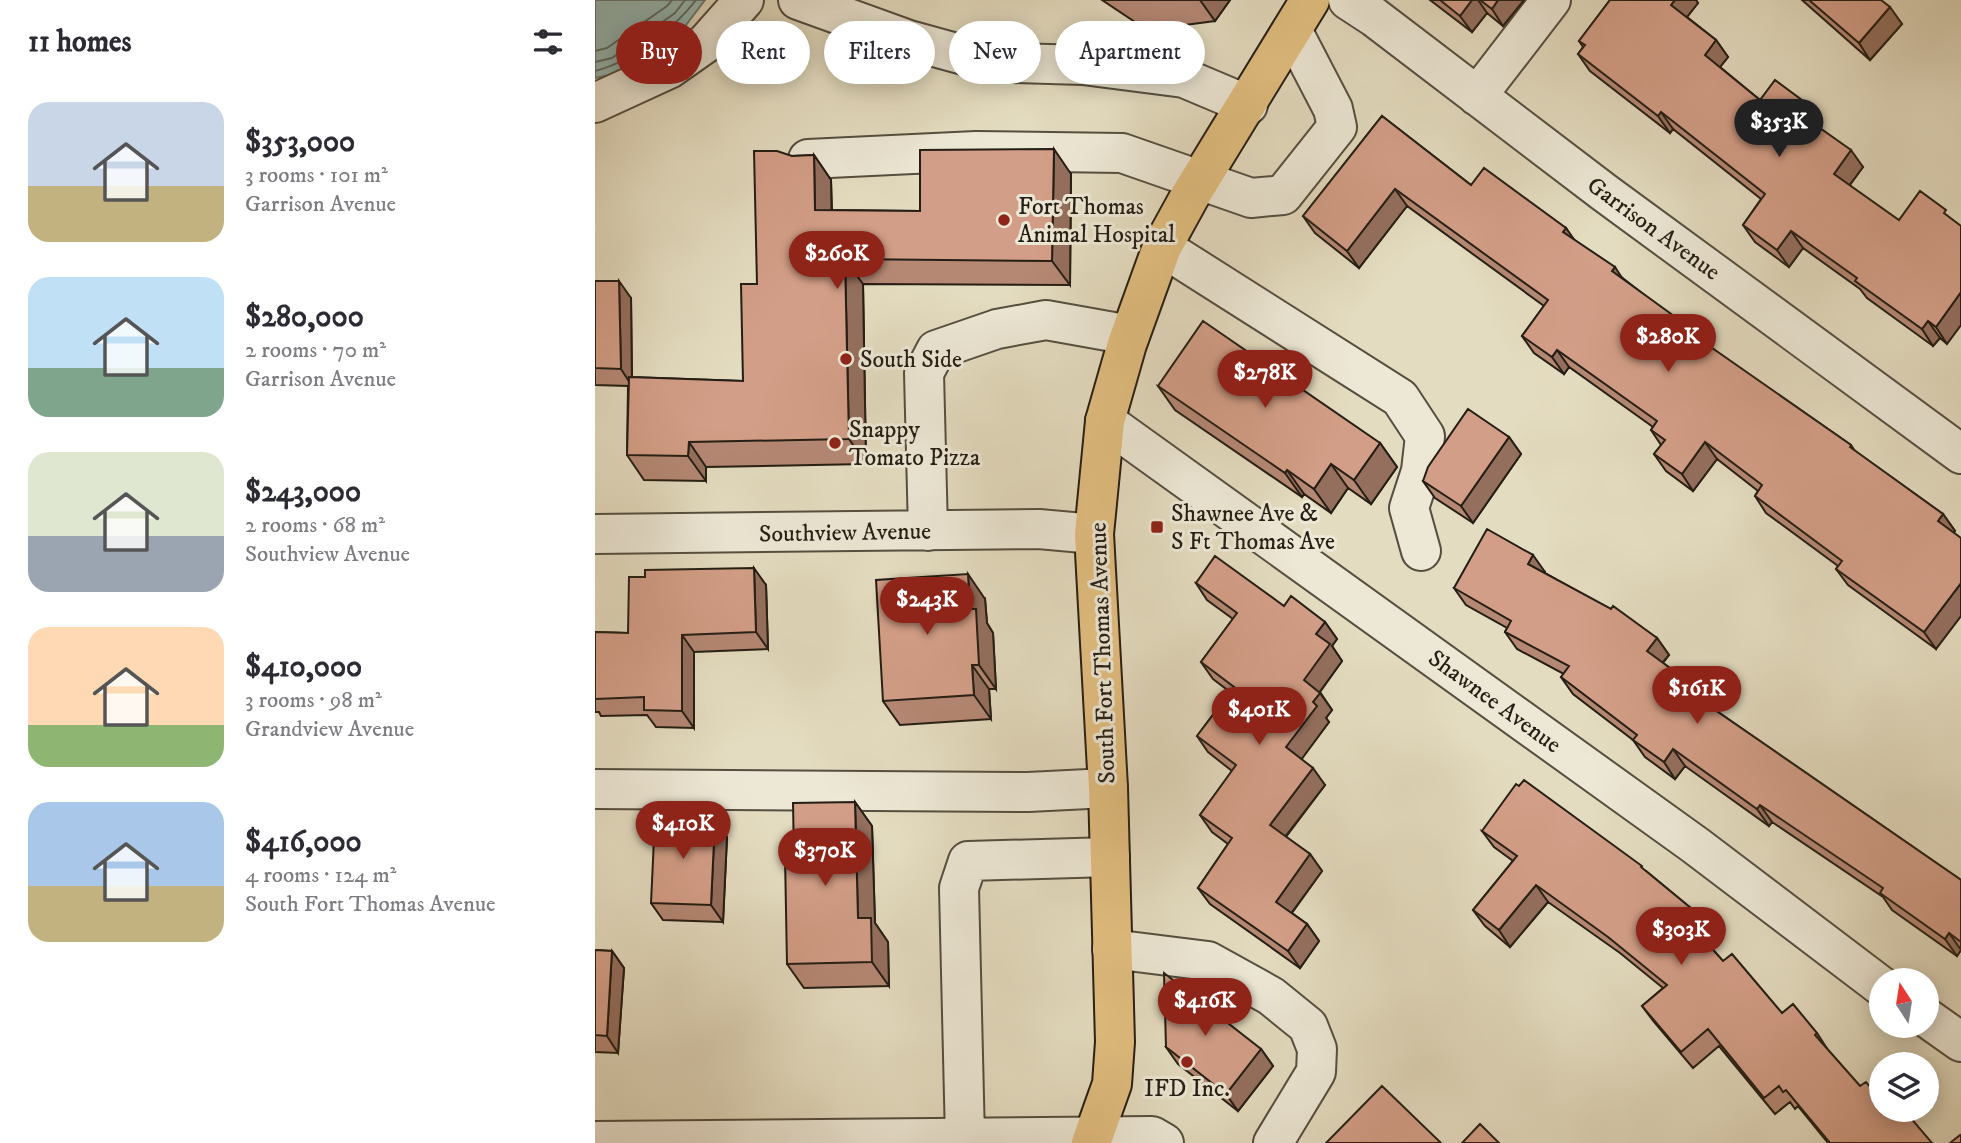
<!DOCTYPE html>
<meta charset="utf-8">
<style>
body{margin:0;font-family:"IM FELL DW Pica",serif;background:#f7f7f7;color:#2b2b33;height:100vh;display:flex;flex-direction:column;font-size:26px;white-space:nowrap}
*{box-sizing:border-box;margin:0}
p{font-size:23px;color:#7c7c81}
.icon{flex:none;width:38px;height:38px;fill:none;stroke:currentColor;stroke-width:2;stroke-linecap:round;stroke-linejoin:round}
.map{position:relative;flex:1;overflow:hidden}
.drawer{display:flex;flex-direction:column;background:#fff;width:595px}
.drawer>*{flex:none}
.banner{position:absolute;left:21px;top:21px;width:665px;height:63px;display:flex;gap:14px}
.needle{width:46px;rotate:348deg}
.controls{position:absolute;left:1274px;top:968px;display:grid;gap:14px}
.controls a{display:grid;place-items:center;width:70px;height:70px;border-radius:50%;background:#fff;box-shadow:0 4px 18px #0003;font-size:35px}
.price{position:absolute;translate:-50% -60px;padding:0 16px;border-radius:24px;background:#8f2418;color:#fff;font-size:23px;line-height:46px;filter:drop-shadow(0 2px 4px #0008)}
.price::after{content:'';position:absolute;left:50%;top:42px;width:21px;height:16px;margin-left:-10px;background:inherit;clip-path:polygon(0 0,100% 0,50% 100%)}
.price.on{background:#222;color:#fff}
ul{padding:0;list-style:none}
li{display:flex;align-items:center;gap:21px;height:175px;padding:0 28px}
li span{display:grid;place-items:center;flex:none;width:196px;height:140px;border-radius:21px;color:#555}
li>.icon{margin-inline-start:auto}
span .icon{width:84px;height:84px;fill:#fffc;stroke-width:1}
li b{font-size:30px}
h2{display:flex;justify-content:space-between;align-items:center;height:84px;padding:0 28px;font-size:30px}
.tag{padding:0 24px;border-radius:32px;background:#fff;box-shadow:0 4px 18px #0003;font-size:24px;line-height:63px}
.tag.on{background:#8f2418;color:#fff}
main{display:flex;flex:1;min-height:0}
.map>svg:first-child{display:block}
.water{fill:#96bab6;stroke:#697c76;stroke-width:2}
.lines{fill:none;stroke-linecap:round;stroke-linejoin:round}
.shore{stroke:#5e6c66;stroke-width:2}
.minor-casing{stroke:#554e40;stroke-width:42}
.major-casing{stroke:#251e15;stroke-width:42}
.minor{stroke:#ede8d6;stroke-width:38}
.major{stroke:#e2be80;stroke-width:38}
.wall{fill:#b58874;stroke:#251e15;stroke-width:2}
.shaded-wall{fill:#946f5e;stroke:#251e15;stroke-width:2}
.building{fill:#d39e87;stroke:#251e15;stroke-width:2}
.poi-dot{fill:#8f2418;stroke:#ede8d6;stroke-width:2.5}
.labels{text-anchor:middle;stroke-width:6;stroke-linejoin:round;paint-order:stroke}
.poi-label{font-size:24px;fill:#251e15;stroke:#ede8d6;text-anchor:start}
.street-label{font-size:24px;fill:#251e15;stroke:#ede8d6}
</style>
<main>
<section class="drawer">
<h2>11 homes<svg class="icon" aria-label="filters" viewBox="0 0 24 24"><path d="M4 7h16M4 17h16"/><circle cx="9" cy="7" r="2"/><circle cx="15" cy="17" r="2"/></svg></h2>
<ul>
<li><span style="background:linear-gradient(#c9d6e8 60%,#c2b280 0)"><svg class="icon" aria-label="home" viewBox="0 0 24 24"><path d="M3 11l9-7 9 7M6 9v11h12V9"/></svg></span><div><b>$353,000</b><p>3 rooms · 101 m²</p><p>Garrison Avenue</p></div></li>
<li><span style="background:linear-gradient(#bfe0f5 65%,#7fa58c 0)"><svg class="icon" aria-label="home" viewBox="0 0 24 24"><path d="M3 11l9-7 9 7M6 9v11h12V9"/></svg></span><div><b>$280,000</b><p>2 rooms · 70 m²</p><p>Garrison Avenue</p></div></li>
<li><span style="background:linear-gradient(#dfe7d0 60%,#9aa5b1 0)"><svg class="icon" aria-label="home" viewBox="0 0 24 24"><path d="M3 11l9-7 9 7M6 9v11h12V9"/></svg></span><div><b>$243,000</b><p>2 rooms · 68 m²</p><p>Southview Avenue</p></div></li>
<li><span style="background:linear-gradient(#ffd9b3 70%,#8fb573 0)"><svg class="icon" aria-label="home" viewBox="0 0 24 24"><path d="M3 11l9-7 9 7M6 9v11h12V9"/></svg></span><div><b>$410,000</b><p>3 rooms · 98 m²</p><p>Grandview Avenue</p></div></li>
<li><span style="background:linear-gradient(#a9c7e8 60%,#c2b280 0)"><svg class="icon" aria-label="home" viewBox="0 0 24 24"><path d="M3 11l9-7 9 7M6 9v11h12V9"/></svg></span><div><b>$416,000</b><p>4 rooms · 124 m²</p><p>South Fort Thomas Avenue</p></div></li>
</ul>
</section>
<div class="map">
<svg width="1366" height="1143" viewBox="0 0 1366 1143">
<rect width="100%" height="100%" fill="#e4dcc0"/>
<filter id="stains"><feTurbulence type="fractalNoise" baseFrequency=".00286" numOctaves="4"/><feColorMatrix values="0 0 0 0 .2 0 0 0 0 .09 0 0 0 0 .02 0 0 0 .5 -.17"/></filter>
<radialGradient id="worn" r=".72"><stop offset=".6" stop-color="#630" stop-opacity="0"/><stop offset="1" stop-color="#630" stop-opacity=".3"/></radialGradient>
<path class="water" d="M0 0H110L91 25 23 73 0 78Z"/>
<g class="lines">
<path class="shore" d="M0 51 12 48 72 6 77 0
M0 62 17 58 80 13 90 0
M0 71C36 62 79 29 101 0"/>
<g class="minor-casing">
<path id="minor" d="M203 0 314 40 383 59 418 63 488 65 589 78 653 105
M753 0 779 17 1010 193 1366 454
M882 96 956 0
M0 103 74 69 111 43 149 0
M213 159 381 151 527 153 656 198 688 195 742 127 738 109 697 30
M567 247 805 398 830 436 826 471 814 508 826 551
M510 421 1100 845 1286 986
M333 531 329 373 341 350 402 329 451 320 535 335
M0 534 444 529 499 534
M0 789 433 792 513 788
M517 949 613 961 676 996 713 1026 722 1049 721 1072 678 1143
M1332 1018 1366 1042
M370 1139 364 888 373 861 515 857
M0 1141 557 1136 569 1143"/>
</g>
<g class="major-casing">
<path id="major" d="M496 1143 517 1084 520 1042 513 788 499 534 510 421 532 344 567 247 595 196 715 0"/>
</g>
<use href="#minor" class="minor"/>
<use href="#major" class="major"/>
</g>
<path class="wall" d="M507 0H635L620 21 552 30Z
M835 0H929L908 26 892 13 877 32Z
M1015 0H1101L1103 3 1092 17 1121 40 1133 57 1125 67 1165 100 1227 123 1224 128 1268 167 1255 185 1352 344 1345 338 1338 346 1272 298 1265 289 1208 248 1194 267 1160 242 1148 225 1166 199 1078 129 1075 133 995 71 983 54 988 47 984 41Z
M1207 0H1286L1307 24 1275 60Z
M787 116 876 185 971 228 978 239 1118 349 1256 445 1260 451 1348 514 1360 531 1358 533 1341 649 1253 585 1241 569 1243 566 1171 513 1160 496 1163 491 1122 459 1098 491 1071 471 1059 454 1066 445 1056 430 1058 427 974 367 969 374 939 353 927 336 949 306 812 206 764 268 720 233 708 216Z
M219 155 236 180 237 210 325 211 476 174 475 285 268 284 271 464 111 467V481L49 480 32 455 33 386 0 385V281L36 298 37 377 148 381 162 284 197 156Z
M563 386 785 443 802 467 776 504 753 488 736 513 709 494 707 497 580 410Z
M914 437 926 454 878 523 840 498 828 481Z
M950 572V573L1062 638 1074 655 1068 663 1102 688 1113 705 1366 880V950L1362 956 1297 910 1288 897 1177 822 1174 826 1090 766 1080 779 1050 757 1038 740 978 694 966 677 969 674 922 649 910 632 912 628 871 605 859 588Z
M601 583 689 606 730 622 742 639 737 646 747 661 725 692 737 710 731 718 734 722 706 759 730 785 691 837 715 854 727 871 697 913 712 924 724 941 705 968 615 904 603 888 633 844 617 832 605 815 637 771 613 752 602 736 635 692 618 679 606 662 638 619 612 600Z
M171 585 173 649 99 652V728L61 727 52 715 6 716 4 712H0V632L33 633Z
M390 599 392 623 398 633 401 689H394L396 719 305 725 288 701Z
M260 802 277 826 280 923 293 942 294 986 209 988 192 964Z
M120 820 132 837 128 922 68 920 56 903Z
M887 831 1051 871 1097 909 1108 925 1102 932 1128 961 1187 1013 1222 1033 1233 1050 1286 1110 1337 1143H1233L1203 1106 1200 1109 1195 1102 1180 1114 1124 1046 1098 1068 1059 1022 1047 1006 1068 988 1025 953 953 902 915 947 890 926 878 910 918 861 899 847Z
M0 950 17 951 29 968 23 1053 0 1052Z
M571 1047 666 1049 678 1066 643 1111 583 1064Z"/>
<path class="shaded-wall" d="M605 0H635L620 21Z
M877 0H883L892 13 877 32 865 16Z
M903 0H929L908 26 897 9Z
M1080 0H1101L1103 3 1088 22 1076 5Z
M1295 7 1307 24 1275 60 1264 43Z
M1121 40 1133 57 1121 72 1110 55Z
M1215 106 1227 123 1220 133 1208 116Z
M1066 112 1078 129 1075 133 1063 116Z
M459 149 476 174 475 285 457 261Z
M1256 150 1268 167 1250 191 1239 174Z
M219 155 236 180 237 235 220 210Z
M800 189 812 206 764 268 752 251Z
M971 228 983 245 968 232Z
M1196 231 1208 248 1194 267 1182 250Z
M250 259 268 284 271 464 254 439Z
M1020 267 1031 284 1017 271Z
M24 281 36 298 37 386 26 369Z
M1366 292V325L1352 344 1341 327Z
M1333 321 1345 338 1338 346 1327 329Z
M962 350 974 367 969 374 957 357Z
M914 437 926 454 878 523 866 506Z
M94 442 111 467V481L93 456Z
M1110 442 1122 459 1098 491 1087 474Z
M785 443 802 467 776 504 759 480Z
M736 464 753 488 736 513 719 489Z
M692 470 709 494 707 497 690 473Z
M1348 514 1360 531 1355 538 1343 521Z
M938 555 950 572 945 581 933 564Z
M159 568 171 585 173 649 161 632Z
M373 574 390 599 392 623 398 633 401 689 384 665 375 609Z
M1366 583V616L1341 649 1329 632Z
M730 622 742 639 737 646 747 661 721 697 709 680 721 634Z
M87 635 99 652V728L87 711Z
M1062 638 1074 655 1063 668 1052 651Z
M377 665 394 689 396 719 379 695Z
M1102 688 1114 705 1109 711 1097 694Z
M725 693 737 710 731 718 734 722 703 764 691 747 718 702Z
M1078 749 1090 766 1080 779 1069 762Z
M718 768 730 785 686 842 675 825Z
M260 802 277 826 280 923 293 942 294 986 277 962 263 918Z
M1165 805 1177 822 1174 826 1162 809Z
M120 820 132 837 128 922 116 905Z
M715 854 727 871 692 919 681 902Z
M941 885 953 902 915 947 904 930Z
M1097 909 1108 925 1101 934 1089 918Z
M712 924 724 941 705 968 693 951Z
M1354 933 1366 950 1362 956 1350 939Z
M17 951 29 968 23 1053 12 1036Z
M666 1049 678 1066 643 1111 631 1094Z"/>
<path class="building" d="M845 0H877L865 16Z
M885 0H903L897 9Z
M1015 0H1080L1076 5 1121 40 1110 55 1165 100 1180 80 1215 106 1208 116 1256 150 1239 174 1304 220 1325 191 1351 210 1349 213 1366 226V292L1341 327 1333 321 1327 329 1260 281 1262 278 1196 231 1182 250 1148 225 1170 194 1066 112 1063 116 983 54 990 45 984 41Z
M1214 0H1286L1295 7 1264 43Z
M787 116 876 185 889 168 971 228 968 232 1020 267 1017 271 1112 340 1110 343 1256 445 1255 447 1348 514 1343 521 1366 538V583L1329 632 1241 569 1247 561 1160 496 1167 485 1110 442 1087 474 1059 454 1070 440 1056 430 1062 421 962 350 957 357 927 336 953 300 800 189 752 251 708 216Z
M459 149 457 261 250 259 254 439 94 442 93 456 32 455 34 377 148 381 146 284H162L159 151H182L197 156 219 155 220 210 325 211V150Z
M0 281H24L26 369 0 368Z
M608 321 785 443 759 480 736 464 719 489 692 470 690 473 563 386Z
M873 409 914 437 866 506 828 481 833 467Z
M892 529 938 555 933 564 1016 609 1018 606 1062 638 1052 651 1102 688 1097 694 1366 880V942L1354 933 1350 939 1285 893 1288 888 1165 805 1162 809 1078 749 1069 762 1038 740 1042 735 966 677 974 666 910 632 916 621 859 588Z
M620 556 689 606 696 596 730 622 721 634 735 644 709 680 725 693 718 702 722 706 691 747 718 768 675 825 715 854 681 902 712 924 693 951 603 888 637 838 605 815 641 765 602 736 639 687 606 662 642 613 601 583Z
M159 568 161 632 87 635V711L49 710V697L0 699V632L33 633 34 577H50V570Z
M373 574 375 609H381L384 665H377L379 695 288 701 281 580Z
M929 780 1047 866 1046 867 1097 909 1089 918 1128 961 1137 954 1187 1013 1198 1004 1222 1033 1220 1035 1265 1086 1271 1082 1282 1095 1286 1092V1110H1309L1337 1143H1235L1191 1090 1188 1092 1184 1086 1169 1098 1113 1029 1086 1052 1047 1006 1072 985 1013 937 941 885 904 930 878 910 922 856 887 831 921 784 924 786Z
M260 802 263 918H276L277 962 192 964 190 856H199L198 803Z
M60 817 120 820 116 905 56 903Z
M0 950 17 951 12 1036 0 1035Z
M569 973 666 1049 631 1094 571 1047Z
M787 1086 846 1143H731Z
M885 1124 904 1143H867Z
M1365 1135 1366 1137V1143H1355Z"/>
<g class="poi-dot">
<circle cx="409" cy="220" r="7"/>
<circle cx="251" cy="359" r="7"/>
<circle cx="240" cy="443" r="7"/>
<rect x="555" y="520" width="14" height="14" rx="3.5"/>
<circle cx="592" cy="1062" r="7"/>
</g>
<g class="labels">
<g class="poi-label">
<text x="423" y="214">Fort Thomas<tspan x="423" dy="28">Animal Hospital</tspan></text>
<text x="265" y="367">South Side</text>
<text x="254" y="437">Snappy<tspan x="254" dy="28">Tomato Pizza</tspan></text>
<text x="576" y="521">Shawnee Ave &amp;<tspan x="576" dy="28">S Ft Thomas Ave</tspan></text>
<text x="592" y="1096" text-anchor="middle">IFD Inc.</text>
</g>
<g class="street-label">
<text transform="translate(1059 228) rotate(36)" y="8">Garrison Avenue</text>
<text transform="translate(250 532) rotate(-1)" y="8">Southview Avenue</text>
<text transform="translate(507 653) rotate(-92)" y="8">South Fort Thomas Avenue</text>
<text transform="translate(900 701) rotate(36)" y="8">Shawnee Avenue</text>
</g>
</g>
<rect width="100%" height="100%" filter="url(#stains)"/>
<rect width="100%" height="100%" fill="url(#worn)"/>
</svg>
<div class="controls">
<a><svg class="needle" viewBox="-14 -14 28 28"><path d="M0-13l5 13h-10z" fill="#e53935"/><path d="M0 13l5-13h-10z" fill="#7c7c81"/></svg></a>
<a><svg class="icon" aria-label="layers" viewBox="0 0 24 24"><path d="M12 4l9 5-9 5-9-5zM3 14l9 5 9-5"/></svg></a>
</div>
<b class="price on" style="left:1184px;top:159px">$353K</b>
<b class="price" style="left:242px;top:291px">$260K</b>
<b class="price" style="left:1073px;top:374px">$280K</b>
<b class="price" style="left:670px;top:410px">$278K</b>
<b class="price" style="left:332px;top:637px">$243K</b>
<b class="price" style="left:1102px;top:726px">$161K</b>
<b class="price" style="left:664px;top:747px">$401K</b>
<b class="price" style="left:88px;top:861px">$410K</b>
<b class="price" style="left:230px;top:888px">$370K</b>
<b class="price" style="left:1086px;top:967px">$303K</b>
<b class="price" style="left:610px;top:1038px">$416K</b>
<div class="banner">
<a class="tag on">Buy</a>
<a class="tag">Rent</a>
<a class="tag">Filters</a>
<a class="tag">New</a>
<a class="tag">Apartment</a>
</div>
</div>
</main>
